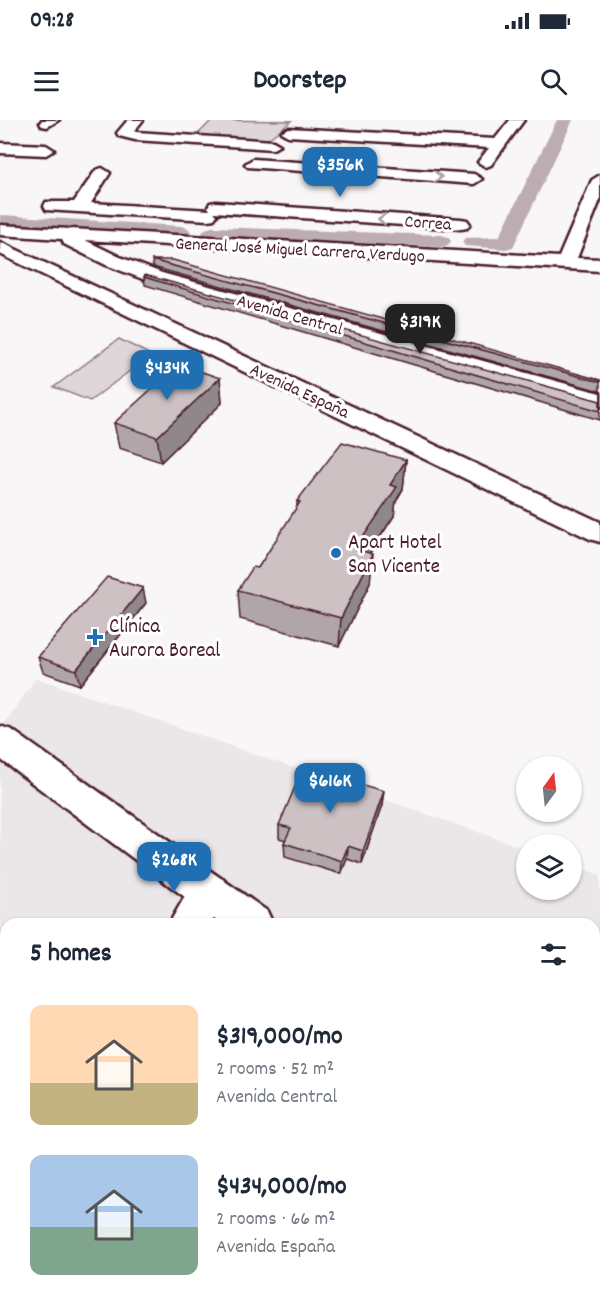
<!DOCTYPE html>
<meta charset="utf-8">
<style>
body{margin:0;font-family:Dekko,sans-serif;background:#f6f6f7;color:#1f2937;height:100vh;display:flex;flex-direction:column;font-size:22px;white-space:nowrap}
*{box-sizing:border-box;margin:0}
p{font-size:20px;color:#747a83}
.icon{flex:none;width:33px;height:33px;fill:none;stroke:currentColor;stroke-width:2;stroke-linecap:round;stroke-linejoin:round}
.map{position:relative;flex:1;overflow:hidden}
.details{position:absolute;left:0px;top:798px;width:600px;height:384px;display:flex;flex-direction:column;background:#fff;border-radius:18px 18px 0 0;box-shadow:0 2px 4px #0004}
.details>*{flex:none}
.needle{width:39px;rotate:15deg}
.buttons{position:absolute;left:516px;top:636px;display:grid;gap:12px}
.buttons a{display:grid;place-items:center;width:66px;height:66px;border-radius:50%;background:#fff;box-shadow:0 2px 4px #0004;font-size:30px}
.price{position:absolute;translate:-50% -51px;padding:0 14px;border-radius:12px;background:#1f6fb2;color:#fff;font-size:20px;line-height:39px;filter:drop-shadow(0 2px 3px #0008)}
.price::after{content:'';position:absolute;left:50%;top:36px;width:18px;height:14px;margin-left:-9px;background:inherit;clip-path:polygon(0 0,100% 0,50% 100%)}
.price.selected{background:#222;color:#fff}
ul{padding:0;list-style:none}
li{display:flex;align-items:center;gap:18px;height:150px;padding:0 30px}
li span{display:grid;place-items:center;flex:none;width:168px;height:120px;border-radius:12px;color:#555}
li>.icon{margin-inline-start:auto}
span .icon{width:72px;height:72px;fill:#fffc;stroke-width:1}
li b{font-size:26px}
h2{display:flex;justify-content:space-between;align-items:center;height:72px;padding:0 30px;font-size:26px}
.status{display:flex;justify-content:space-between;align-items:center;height:42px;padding:0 30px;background:#fff;direction:ltr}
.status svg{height:16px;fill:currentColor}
header{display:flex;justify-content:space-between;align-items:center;height:78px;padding:0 30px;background:#fff;font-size:27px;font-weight:700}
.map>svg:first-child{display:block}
.built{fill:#ebe6e8}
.green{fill:#ded6d9;stroke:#947a82;stroke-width:1.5}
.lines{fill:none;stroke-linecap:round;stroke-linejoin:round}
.canal{fill:#bdadb0;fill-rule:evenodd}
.minor-casing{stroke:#4a1f2b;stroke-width:5}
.major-casing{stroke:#4a1f2b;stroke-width:5}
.minor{fill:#fff;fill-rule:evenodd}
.major{fill:#fff;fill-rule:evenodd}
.wall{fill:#b0a6a9;stroke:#4a1f2b;stroke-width:1.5}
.shaded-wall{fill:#908789;stroke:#4a1f2b;stroke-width:1.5}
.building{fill:#cdc1c4;stroke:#4a1f2b;stroke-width:1.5}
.oneway{stroke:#ae9aa0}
.poi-dot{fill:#1f6fb2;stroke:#fff;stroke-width:2}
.labels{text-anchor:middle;stroke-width:6;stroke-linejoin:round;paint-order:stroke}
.far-street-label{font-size:18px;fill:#4a1f2b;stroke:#fff}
.poi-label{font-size:21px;fill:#4a1f2b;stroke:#fff;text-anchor:start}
</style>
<div class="status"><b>09:28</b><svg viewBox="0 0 49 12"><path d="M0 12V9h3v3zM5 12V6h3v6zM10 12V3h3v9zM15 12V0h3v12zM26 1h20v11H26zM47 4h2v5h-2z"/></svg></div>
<header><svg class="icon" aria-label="menu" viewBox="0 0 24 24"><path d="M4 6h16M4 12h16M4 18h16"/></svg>Doorstep<svg class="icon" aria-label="search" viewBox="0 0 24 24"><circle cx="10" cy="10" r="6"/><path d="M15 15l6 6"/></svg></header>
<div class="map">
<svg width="600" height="1182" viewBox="0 0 600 1182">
<rect width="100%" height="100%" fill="#f8f6f7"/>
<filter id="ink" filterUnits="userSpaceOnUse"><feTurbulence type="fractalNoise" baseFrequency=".0167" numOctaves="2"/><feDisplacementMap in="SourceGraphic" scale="12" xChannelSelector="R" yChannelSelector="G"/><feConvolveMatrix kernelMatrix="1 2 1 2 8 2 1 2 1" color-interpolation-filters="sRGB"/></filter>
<g filter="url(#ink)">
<path class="built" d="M36 558 526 729V770H572V745L600 755V1182H362L354 1176H594V804H6V919L0 915V610Z"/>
<path class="green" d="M212 0 291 1 267 20 197 15Z
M119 219 151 235 90 281 54 267Z"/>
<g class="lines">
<path class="canal" d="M557 0H573L513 127 506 129 465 126 462 122 465 118 499 117Z
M0 95 181 106 188 108 191 112 188 116 181 118 0 107Z
M212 107 441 115 448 117 451 121 448 125 441 127 205 117 202 113 205 109Z"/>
<g class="minor-casing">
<path id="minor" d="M42 0H59L47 7 42 6 40 3Z
M128 0H143L134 11 136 12 273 21 280 25 273 29 135 20 119 16 117 13Z
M510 0H524L491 45 486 47 478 42 489 28 288 16 281 12 288 8 495 19Z
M0 23 46 25 54 30 46 35 0 33Z
M253 39 474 54 482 59 474 64 248 47 245 44Z
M102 48 110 53 91 83 210 90 208 87 210 83 216 82 461 99 467 100 470 104 467 108 461 109 214 92 217 95 214 99 208 100 46 90 44 86 46 82H74L96 50Z
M600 55V80L577 138 600 139V151L85 120 120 137 162 153 600 273V287L148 161 106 145 64 124 62 119 0 115V105L559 137 592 60Z
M0 122 600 402V422L590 419 0 134Z
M209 754 223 759 228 772 211 804H169L195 759Z
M6 1074V1131L0 1134V1077Z"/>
</g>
<g class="major-casing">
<path id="major" d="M0 606 12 610 267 791 273 804H221L0 639Z
M594 1029 600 1032V1082L594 1079Z"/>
</g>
<use href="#minor" class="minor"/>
<use href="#major" class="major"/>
</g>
<path class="wall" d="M152 140 600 260V271L153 147Z
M144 157 600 281V300L145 165Z
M220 258 222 283 161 342 119 328 114 303Z
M406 340 403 369 396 381 394 396 370 433V463L339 526 240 499 238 470 258 448 297 388V381Z
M146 483 80 565 43 552 38 537Z
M382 685 362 744 347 739 341 754 285 737 284 723 286 720 279 718V705Z
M522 1176H594L600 1182H522Z"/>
<path class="shaded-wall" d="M220 258 222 283 161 342 157 317Z
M406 340 403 369 396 381 394 396 353 458 355 429 390 365Z
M373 434 370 463 339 526 341 498Z
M143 468 146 483 80 565 76 550Z
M384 671 382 685 362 744 363 731Z
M348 726 347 739 341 754 342 741Z"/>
<path class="building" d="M152 140H173L600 260V262Z
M145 155 600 281V291L144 157Z
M179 244 220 258 157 317 114 303Z
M342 322 406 340 390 365 397 367 355 429 373 434 341 498 238 470 253 447 258 448 300 382 297 381Z
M107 457 143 468 76 550 38 537Z
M303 648 384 671 363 731 348 726 342 741 284 723 291 708 279 705Z
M594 1140 600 1144V1182H532V1176H594Z
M232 1176H339L338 1182H230Z"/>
<defs><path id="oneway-chevron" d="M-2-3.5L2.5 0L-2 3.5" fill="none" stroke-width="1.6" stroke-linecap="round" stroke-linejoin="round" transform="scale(1.5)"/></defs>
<g class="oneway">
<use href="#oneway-chevron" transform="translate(438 57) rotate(4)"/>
<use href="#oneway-chevron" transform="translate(382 99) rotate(-176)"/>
</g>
</g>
<g class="poi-dot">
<circle cx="336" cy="433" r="6"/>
<path d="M92 508h6v6h6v6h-6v6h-6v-6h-6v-6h6z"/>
</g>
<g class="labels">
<g class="far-street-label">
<text transform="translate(428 102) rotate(4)" y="6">Correa</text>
<text transform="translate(300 129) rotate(3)" y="6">General José Miguel Carrera Verdugo</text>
<text transform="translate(290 194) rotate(16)" y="6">Avenida Central</text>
<text transform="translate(300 270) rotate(25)" y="6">Avenida España</text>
</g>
<g class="poi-label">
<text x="348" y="428">Apart Hotel<tspan x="348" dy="24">San Vicente</tspan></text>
<text x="109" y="512">Clínica<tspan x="109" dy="24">Aurora Boreal</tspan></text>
</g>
</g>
</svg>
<div class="buttons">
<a><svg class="needle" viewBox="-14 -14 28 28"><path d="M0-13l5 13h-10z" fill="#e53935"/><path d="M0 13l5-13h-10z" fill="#747a83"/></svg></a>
<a><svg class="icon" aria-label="layers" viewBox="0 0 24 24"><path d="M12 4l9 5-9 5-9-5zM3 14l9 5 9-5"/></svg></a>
</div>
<b class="price" style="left:340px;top:78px">$356K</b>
<b class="price selected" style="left:420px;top:235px">$319K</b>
<b class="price" style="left:167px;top:281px">$434K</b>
<b class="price" style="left:330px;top:694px">$616K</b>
<b class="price" style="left:174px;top:773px">$268K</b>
<section class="details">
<h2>5 homes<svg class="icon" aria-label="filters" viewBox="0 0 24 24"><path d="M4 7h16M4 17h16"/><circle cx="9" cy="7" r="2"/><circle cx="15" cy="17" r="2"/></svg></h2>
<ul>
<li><span style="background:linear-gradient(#ffd9b3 65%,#c2b280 0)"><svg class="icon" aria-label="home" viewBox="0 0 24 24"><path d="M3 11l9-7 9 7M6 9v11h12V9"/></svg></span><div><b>$319,000/mo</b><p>2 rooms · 52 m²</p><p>Avenida Central</p></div></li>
<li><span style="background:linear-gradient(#a9c7e8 60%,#7fa58c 0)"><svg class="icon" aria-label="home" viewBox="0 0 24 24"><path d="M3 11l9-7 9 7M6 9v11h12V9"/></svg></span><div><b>$434,000/mo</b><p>2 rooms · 66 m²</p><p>Avenida España</p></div></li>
</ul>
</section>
</div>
